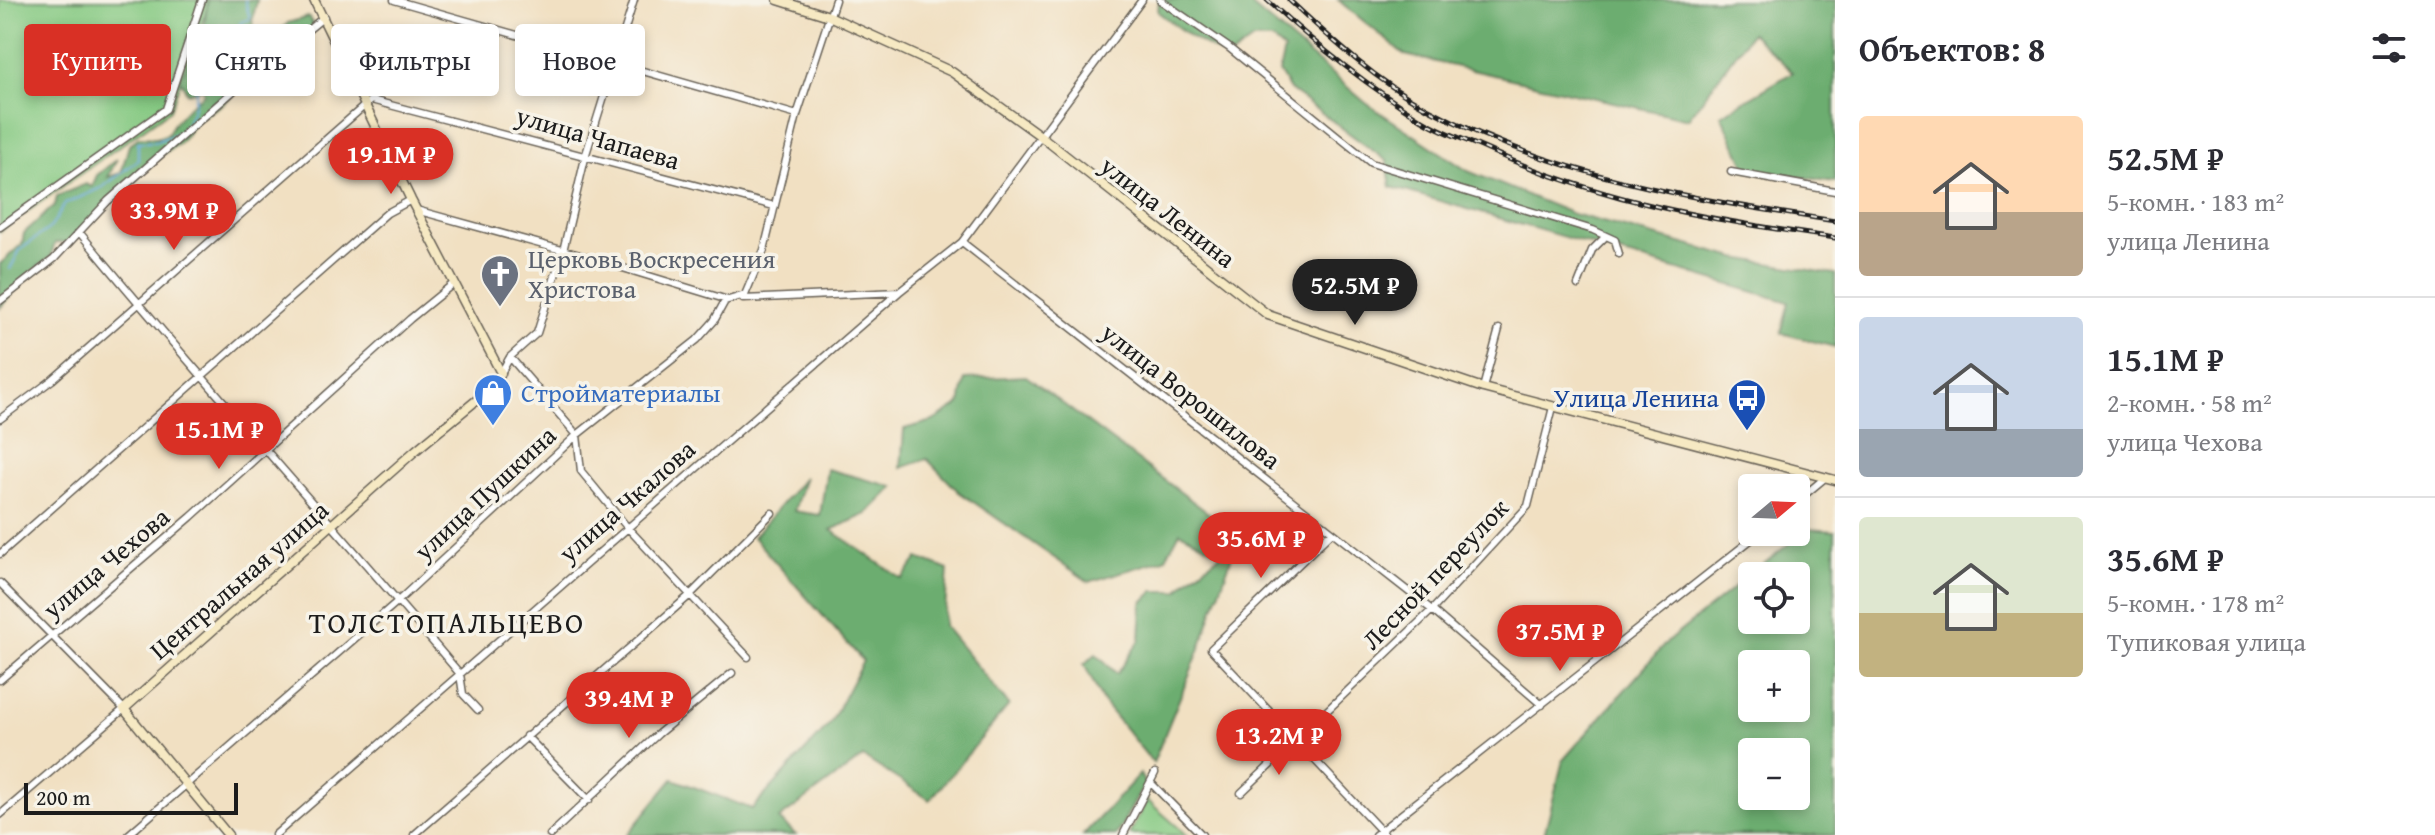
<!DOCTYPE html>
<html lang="ru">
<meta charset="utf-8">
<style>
body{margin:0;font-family:"Gentium Book Plus",serif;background:#f7f7f7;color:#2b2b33;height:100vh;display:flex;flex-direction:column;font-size:30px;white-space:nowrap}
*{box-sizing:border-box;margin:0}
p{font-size:26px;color:#7c7c81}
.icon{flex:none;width:44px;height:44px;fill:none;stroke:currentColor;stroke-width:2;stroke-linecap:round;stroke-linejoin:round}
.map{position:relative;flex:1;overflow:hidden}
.drawer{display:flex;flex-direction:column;background:#fff;width:600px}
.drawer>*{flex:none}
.guide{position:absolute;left:24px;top:24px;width:760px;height:72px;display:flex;gap:16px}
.needle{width:52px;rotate:71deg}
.controls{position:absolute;left:1738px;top:474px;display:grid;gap:16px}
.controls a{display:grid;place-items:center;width:72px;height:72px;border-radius:8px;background:#fff;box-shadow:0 4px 12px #0003;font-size:40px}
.scale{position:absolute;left:24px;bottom:20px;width:214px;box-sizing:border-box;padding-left:8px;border:4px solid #1c1c1c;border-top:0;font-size:22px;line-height:28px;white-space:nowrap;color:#1c1c1c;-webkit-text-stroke:6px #f7f3e8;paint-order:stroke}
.price{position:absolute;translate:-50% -68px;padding:0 18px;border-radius:28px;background:#d93025;color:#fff;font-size:26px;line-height:52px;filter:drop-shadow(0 2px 4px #0008)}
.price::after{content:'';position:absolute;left:50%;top:48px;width:24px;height:18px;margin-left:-12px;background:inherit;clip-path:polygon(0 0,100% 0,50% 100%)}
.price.current{background:#222;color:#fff}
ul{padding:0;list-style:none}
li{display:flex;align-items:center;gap:24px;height:200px;padding:0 24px}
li+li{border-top:2px solid #e1e1e2}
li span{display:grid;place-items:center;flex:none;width:224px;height:160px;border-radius:8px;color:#555}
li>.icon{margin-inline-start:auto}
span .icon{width:96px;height:96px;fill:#fffc;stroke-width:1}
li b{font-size:34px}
h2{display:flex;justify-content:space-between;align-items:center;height:96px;padding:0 24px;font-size:34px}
.tag{padding:0 28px;border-radius:8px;background:#fff;box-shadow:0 4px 12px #0003;font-size:28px;line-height:72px}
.tag.current{background:#d93025;color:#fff}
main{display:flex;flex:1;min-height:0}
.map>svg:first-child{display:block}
.green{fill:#85c982;stroke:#50724f;stroke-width:2}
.forest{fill:#6cad70;stroke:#446446;stroke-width:2;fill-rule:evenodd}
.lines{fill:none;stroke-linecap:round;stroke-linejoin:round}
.stream{stroke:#68a8db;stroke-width:2}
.street-casing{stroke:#676156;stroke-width:9}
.secondary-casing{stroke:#676156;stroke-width:11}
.street{stroke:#fff;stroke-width:6}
.secondary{stroke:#f6e9c3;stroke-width:8}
.rail-casing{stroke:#1c1c1c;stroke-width:5}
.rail{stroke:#f7f3e8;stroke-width:2;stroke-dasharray:6;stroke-linecap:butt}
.labels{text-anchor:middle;stroke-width:7;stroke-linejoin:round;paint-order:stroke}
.street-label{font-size:26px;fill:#1c1c1c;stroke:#f7f3e8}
.worship-label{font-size:26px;fill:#5b616d;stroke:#f7f3e8;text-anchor:start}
.shop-label{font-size:26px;fill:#366cbe;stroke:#f7f3e8;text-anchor:start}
.transit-label{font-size:26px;fill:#164399;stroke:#f7f3e8;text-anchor:end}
.quarter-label{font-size:30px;letter-spacing:2px;fill:#1c1c1c;stroke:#f7f3e8}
</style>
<main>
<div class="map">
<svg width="1835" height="835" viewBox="0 0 1835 835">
<rect width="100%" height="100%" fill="#f7f3e8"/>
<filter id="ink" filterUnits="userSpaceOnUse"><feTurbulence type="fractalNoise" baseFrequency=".0125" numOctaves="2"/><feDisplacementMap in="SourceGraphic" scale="16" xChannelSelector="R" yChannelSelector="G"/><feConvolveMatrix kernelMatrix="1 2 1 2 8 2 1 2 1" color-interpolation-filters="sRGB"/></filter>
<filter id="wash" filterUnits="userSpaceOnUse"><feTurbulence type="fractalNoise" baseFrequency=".006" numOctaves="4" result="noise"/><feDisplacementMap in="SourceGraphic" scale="32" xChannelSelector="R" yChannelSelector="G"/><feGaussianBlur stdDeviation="1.8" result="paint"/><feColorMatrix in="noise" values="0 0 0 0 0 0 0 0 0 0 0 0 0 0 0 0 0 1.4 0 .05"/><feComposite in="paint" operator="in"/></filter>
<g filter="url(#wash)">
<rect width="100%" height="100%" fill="#f1e0c2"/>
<path class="green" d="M0 0H210L170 110 0 231Z
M1147 800 1187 835H1129Z"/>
<path class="forest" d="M208 0H257L252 21 255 31 281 30 288 23 308 17 316 28 295 43 278 42 266 58 263 70 220 106 197 120 180 143 149 163 70 242 55 243 51 257 26 276 0 308V264L22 244 24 233 55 205 57 196 86 184 92 187 97 175 117 159 108 177 121 173 129 145 139 137 157 138 168 134C173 121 192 102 204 94L203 88 187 93 180 78 203 33Z
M1159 0H1245L1366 103 1468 171 1573 214 1736 258 1835 274V347L1781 333 1789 302 1391 187 1387 161 1290 90 1279 72 1284 50 1272 40H1253L1228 58 1189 36 1158 12Z
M1338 0H1835V182L1747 169 1721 115 1793 72 1751 33 1688 119 1405 55Z
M1026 376 1232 531 1215 550 1180 532 1165 559 1089 582 959 492 927 459 901 468 904 429 933 421 960 404 965 379Z
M827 469 894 487 867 514 831 530 902 579 918 558 948 570 944 626 1009 705 930 800 863 757 779 819 796 835H627L673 779 752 809 830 724 863 661 753 537 805 477 794 511 820 515Z
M1807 529 1835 531V835H1544L1563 760 1667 642ZM1752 576H1796V620H1752ZM1796 664V708H1752V664ZM1796 752V796H1752V752Z
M1226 549 1234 550 1199 651 1153 763 1103 702 1084 664 1096 654 1117 674 1140 640 1142 603 1154 591H1178C1192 572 1210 566 1226 549Z
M1140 774 1145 784 1116 835H1083Z"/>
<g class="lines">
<path class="stream" d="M237 33 241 22 250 19 245 0
M10 269 20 250 51 227 65 204 103 187 138 160V142H154L180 133C185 126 190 118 193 110 201 80 191 51 221 33L226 35"/>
</g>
</g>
<g filter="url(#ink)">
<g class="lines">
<g class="street-casing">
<path id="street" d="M394 0 797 115
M1160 0 1228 47 1371 163 1593 230 1615 240 1619 254
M1731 172 1835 191
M416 210 580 255 728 300
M0 227 166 109 202 0
M80 233C203 383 335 525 460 674L463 694 478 710
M962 242 1432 610 1542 705
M1578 285 1592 250 1604 238
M743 299 899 292
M0 301 54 259 108 201 239 86 324 17
M510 357 577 435 581 471 627 527 748 657
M501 373 510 357 537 333 563 251 586 154 634 0
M1483 388 1499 329
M0 419 52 380 371 100 774 206
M1796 502 1826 477
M1331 533 1211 649 1385 835
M0 554 387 213 411 200
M0 583 124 709 0 815
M0 680 191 517 410 319 453 284
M526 736 589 800
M1151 783 1202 835
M1241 793 1432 610 1528 506 1553 407
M128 835 398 601 577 435 697 340 714 321 725 301 745 295 764 250 797 115 835 0
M275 835 899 292 962 242 1142 0
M414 835 689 596 772 513
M550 835 658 734 732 673
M1123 835 1155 773
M1375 835 1761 532"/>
</g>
<g class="secondary-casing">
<path id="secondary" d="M778 0 829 16 952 72 1042 137 1268 315 1483 388 1835 480
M228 835 124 709 416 450 495 385 501 373 411 200 314 0"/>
</g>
<use href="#street" class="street"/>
<use href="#secondary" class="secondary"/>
<g class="rail-casing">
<path id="rail" d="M1267 0C1315 44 1366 85 1421 119 1442 132 1466 140 1488 150 1602 202 1712 220 1835 238
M1289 0C1331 39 1376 81 1427 108 1555 177 1694 199 1835 221"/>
</g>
<use href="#rail" class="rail"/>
</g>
</g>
<defs>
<g id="church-pin" transform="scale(2)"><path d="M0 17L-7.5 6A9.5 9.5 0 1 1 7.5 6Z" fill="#6b7280" stroke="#f7f3e8"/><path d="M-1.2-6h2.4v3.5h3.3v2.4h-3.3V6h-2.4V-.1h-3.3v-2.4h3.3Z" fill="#fff"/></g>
<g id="shop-pin" transform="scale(2)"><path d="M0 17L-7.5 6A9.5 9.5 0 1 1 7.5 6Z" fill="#3f7fe0" stroke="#f7f3e8"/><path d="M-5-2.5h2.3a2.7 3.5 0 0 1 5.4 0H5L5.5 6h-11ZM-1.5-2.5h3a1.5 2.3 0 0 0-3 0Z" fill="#fff"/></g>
<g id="bus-pin" transform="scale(2)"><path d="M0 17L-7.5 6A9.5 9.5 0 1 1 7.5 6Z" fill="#1a4fb4" stroke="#f7f3e8"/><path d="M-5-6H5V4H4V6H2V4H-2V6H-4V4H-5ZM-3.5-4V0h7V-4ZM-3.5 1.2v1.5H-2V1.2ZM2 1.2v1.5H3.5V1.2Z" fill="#fff"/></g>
</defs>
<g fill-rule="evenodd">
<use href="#church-pin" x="500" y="274"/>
<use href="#shop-pin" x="493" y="393"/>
<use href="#bus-pin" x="1747" y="398"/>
</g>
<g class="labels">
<g class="street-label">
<text transform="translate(598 138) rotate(16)" y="9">улица Чапаева</text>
<text transform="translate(1168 212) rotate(38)" y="9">улица Ленина</text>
<text transform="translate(1191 396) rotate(38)" y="9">улица Ворошилова</text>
<text transform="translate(485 493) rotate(-43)" y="9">улица Пушкина</text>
<text transform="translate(627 501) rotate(-41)" y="9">улица Чкалова</text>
<text transform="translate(106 563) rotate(-40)" y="9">улица Чехова</text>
<text transform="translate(1435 574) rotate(-46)" y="9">Лесной переулок</text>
<text transform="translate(239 580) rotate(-41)" y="9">Центральная улица</text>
</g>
<g class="worship-label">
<text x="528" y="268">Церковь Воскресения<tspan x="528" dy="30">Христова</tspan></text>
</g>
<g class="shop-label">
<text x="521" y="402">Стройматериалы</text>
</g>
<g class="transit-label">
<text x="1719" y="407">Улица Ленина</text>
</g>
<g class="quarter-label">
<text x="447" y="633">ТОЛСТОПАЛЬЦЕВО</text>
</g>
</g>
</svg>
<div class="controls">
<a><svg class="needle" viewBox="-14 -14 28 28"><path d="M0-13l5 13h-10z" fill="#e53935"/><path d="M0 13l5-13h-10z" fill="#7c7c81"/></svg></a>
<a><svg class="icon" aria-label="locate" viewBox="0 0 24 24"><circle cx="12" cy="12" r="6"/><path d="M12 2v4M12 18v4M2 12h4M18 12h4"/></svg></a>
<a>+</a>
<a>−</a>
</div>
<div class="scale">200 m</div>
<b class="price" style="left:391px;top:196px">19.1M ₽</b>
<b class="price" style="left:174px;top:252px">33.9M ₽</b>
<b class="price current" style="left:1355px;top:327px">52.5M ₽</b>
<b class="price" style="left:219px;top:471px">15.1M ₽</b>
<b class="price" style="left:1261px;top:580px">35.6M ₽</b>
<b class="price" style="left:1560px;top:673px">37.5M ₽</b>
<b class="price" style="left:629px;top:740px">39.4M ₽</b>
<b class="price" style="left:1279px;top:777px">13.2M ₽</b>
<div class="guide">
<a class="tag current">Купить</a>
<a class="tag">Снять</a>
<a class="tag">Фильтры</a>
<a class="tag">Новое</a>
</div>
</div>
<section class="drawer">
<h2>Объектов: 8<svg class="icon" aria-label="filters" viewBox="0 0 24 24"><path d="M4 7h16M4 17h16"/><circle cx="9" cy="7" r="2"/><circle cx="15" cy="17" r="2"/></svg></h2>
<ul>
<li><span style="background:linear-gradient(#ffd9b3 60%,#b9a48a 0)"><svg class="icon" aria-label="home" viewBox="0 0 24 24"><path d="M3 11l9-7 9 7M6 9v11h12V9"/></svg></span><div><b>52.5M ₽</b><p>5-комн. · 183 m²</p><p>улица Ленина</p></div></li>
<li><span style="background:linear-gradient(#c9d6e8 70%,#9aa5b1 0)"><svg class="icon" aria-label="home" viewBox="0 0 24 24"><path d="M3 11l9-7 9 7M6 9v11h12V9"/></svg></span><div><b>15.1M ₽</b><p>2-комн. · 58 m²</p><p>улица Чехова</p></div></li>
<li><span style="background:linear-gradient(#dfe7d0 60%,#c2b280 0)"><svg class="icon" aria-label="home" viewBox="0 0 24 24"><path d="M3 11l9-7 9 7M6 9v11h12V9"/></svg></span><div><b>35.6M ₽</b><p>5-комн. · 178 m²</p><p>Тупиковая улица</p></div></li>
</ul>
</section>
</main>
